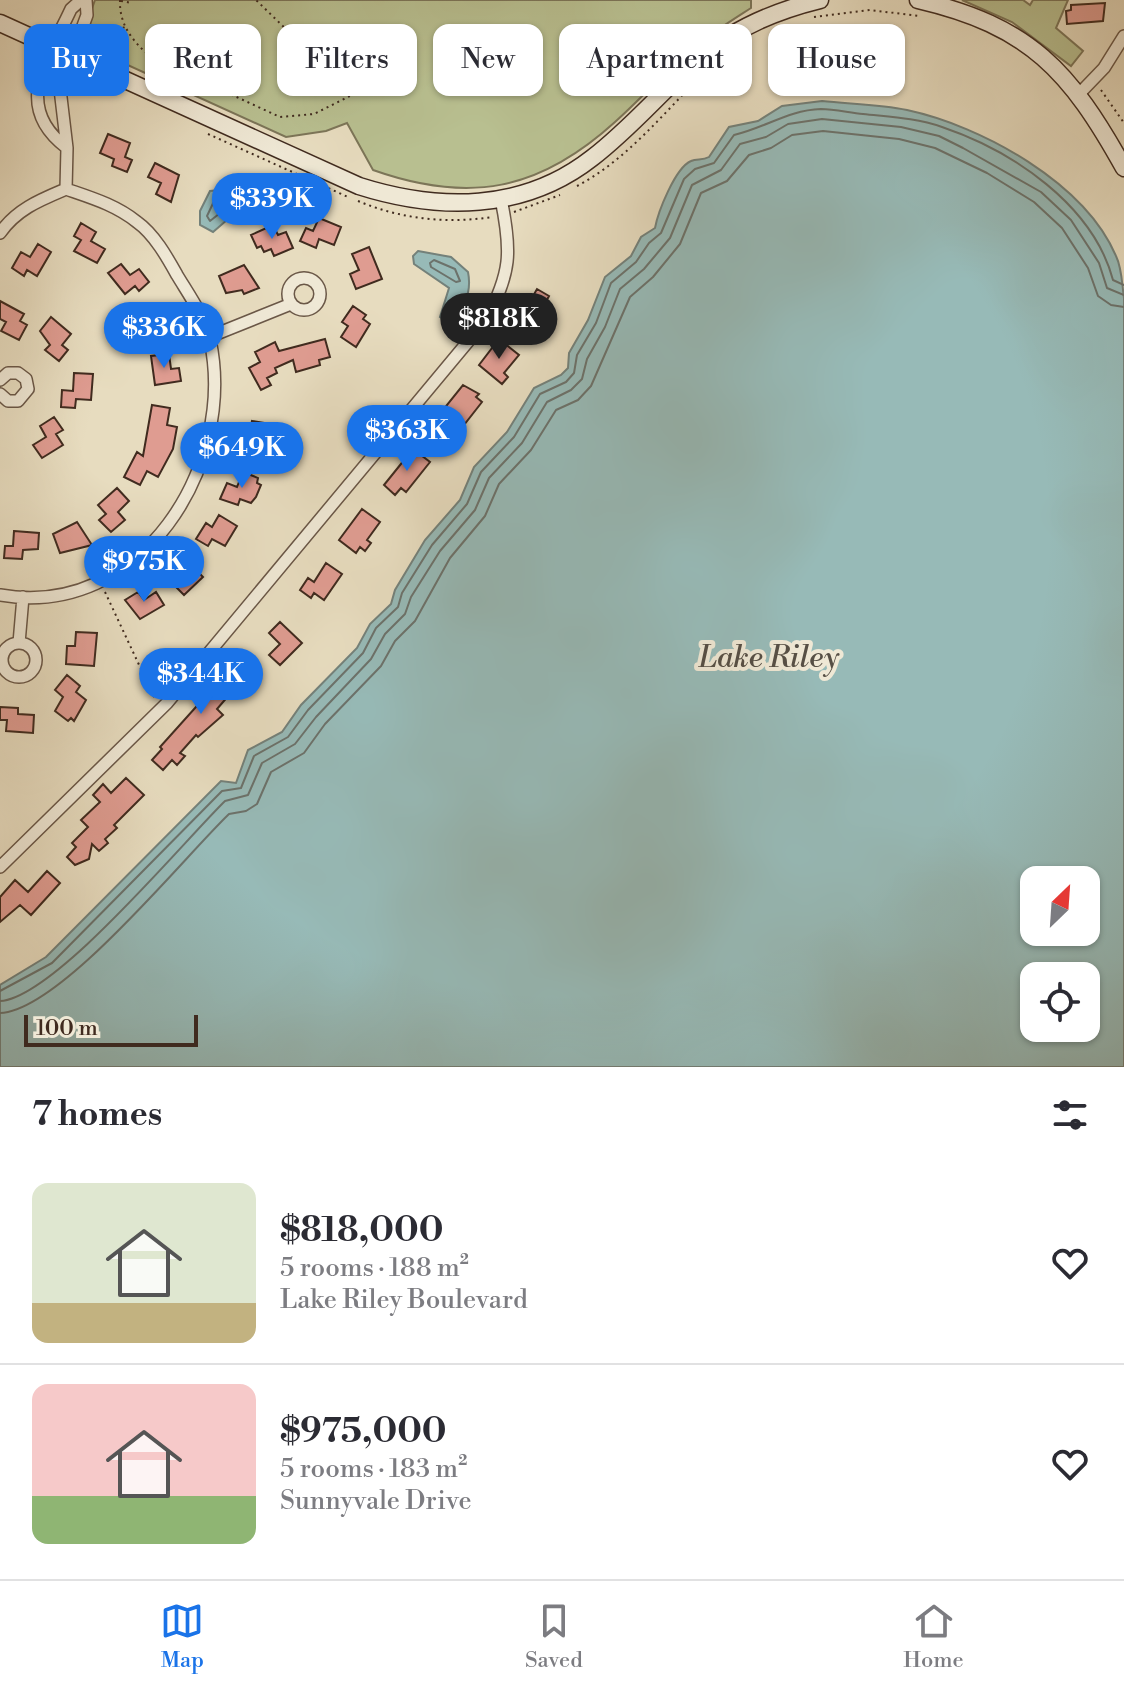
<!DOCTYPE html>
<meta charset="utf-8">
<style>
body{margin:0;font-family:"Libre Bodoni",serif;background:#f2f2f3;color:#2b2b33;height:100vh;display:flex;flex-direction:column;font-size:30px;white-space:nowrap}
*{box-sizing:border-box;margin:0}
p{font-size:26px;color:#7c7c81}
.icon{flex:none;width:44px;height:44px;fill:none;stroke:currentColor;stroke-width:2;stroke-linecap:round;stroke-linejoin:round}
.map{position:relative;height:1067px;overflow:hidden}
.panel{display:flex;flex-direction:column;background:#fff;flex:1}
.panel>*{flex:none}
.banner{position:absolute;left:24px;top:24px;width:1076px;height:72px;display:flex;gap:16px}
.needle{width:52px;rotate:25deg}
.fabs{position:absolute;left:1020px;top:866px;display:grid;gap:16px}
.fabs a{display:grid;place-items:center;width:80px;height:80px;border-radius:16px;background:#fff;box-shadow:0 2px 6px #0004;font-size:40px}
.scale{position:absolute;left:24px;bottom:20px;width:174px;box-sizing:border-box;padding-left:8px;border:4px solid #402b1f;border-top:0;font-size:22px;line-height:28px;white-space:nowrap;color:#402b1f;-webkit-text-stroke:6px #efe8d5;paint-order:stroke}
.price{position:absolute;translate:-50% -68px;padding:0 18px;border-radius:28px;background:#1a73e8;color:#fff;font-size:26px;line-height:52px;filter:drop-shadow(0 2px 4px #0008)}
.price::after{content:'';position:absolute;left:50%;top:48px;width:24px;height:18px;margin-left:-12px;background:inherit;clip-path:polygon(0 0,100% 0,50% 100%)}
.price.current{background:#222;color:#fff}
ul{padding:0;list-style:none}
li{display:flex;align-items:center;gap:24px;height:200px;padding:0 32px}
li+li{border-top:2px solid #e1e1e2}
li span{display:grid;place-items:center;flex:none;width:224px;height:160px;border-radius:16px;color:#555}
li>.icon{margin-inline-start:auto}
span .icon{width:96px;height:96px;fill:#fffc;stroke-width:1}
li b{font-size:34px}
h2{display:flex;justify-content:space-between;align-items:center;height:96px;padding:0 32px;font-size:34px}
.chip{padding:0 28px;border-radius:16px;background:#fff;box-shadow:0 2px 6px #0004;font-size:28px;line-height:72px}
.chip.current{background:#1a73e8;color:#fff}
.dock{display:flex;justify-content:space-around;align-items:center;height:112px;border-top:2px solid #e1e1e2;background:#fff;font-size:22px;color:#7c7c81}
.dock a{display:grid;justify-items:center;gap:4px}
.dock .current{color:#1a73e8}
.map>svg:first-child{display:block}
.green{fill:#b8bf90;stroke:#7c7558;stroke-width:2}
.water{fill:#97bab7;stroke:#74817a;stroke-width:2;fill-rule:evenodd}
.lines{fill:none;stroke-linecap:round;stroke-linejoin:round}
.shore{stroke:#6c726b;stroke-width:2}
.building{fill:#df9c91;stroke:#402b1f;stroke-width:2}
.street-casing{stroke:#6a5747;stroke-width:14}
.secondary-casing{stroke:#402b1f;stroke-width:19}
.path{stroke:#402b1f;stroke-width:2;stroke-dasharray:2 4;stroke-linecap:butt}
.street{stroke:#efe8d5;stroke-width:11}
.secondary{stroke:#efe8d5;stroke-width:16}
.labels{text-anchor:middle;stroke-width:8;stroke-linejoin:round;paint-order:stroke}
.water-label{font-size:30px;font-style:italic;fill:#564f45;stroke:#efe8d5}
</style>
<div class="map">
<svg width="1124" height="1067" viewBox="0 0 1124 1067">
<rect width="100%" height="100%" fill="#e7dcbf"/>
<filter id="stains"><feTurbulence type="fractalNoise" baseFrequency=".0025" numOctaves="4"/><feColorMatrix values="0 0 0 0 .2 0 0 0 0 .09 0 0 0 0 .02 0 0 0 .5 -.17"/></filter>
<radialGradient id="worn" r=".72"><stop offset=".6" stop-color="#630" stop-opacity="0"/><stop offset="1" stop-color="#630" stop-opacity=".3"/></radialGradient>
<path class="green" d="M95 0H751V8C734 19 716 30 700 43 670 66 644 96 615 122 539 191 469 204 373 170L347 123 326 131 286 137 88 47 83 34Z
M962 0H1023L1030 5 1033 0H1068L1056 28 1083 51 1071 66 1012 22Z"/>
<path class="water" d="M822 101C849 104 880 104 907 110 982 126 1085 183 1116 256 1122 268 1122 285 1124 298V1067H0V985L46 957 221 781 236 783 248 750 282 732 301 705 357 648 370 624 391 604 395 590 425 540 460 500 474 467 507 432 534 388 561 375 568 368 569 353 588 320 605 277 631 256 641 237 655 228C658 212 675 168 691 161 697 158 702 161 709 157L729 127 758 121 782 106ZM1034 880H1086V932H1034ZM1034 976H1086V1028H1034Z
M264 186 270 191 265 199 235 213 213 232 200 225V211L210 191Z
M418 251 451 257 468 272C472 292 464 309 450 322L440 317 449 288 414 264 413 256Z"/>
<g class="lines">
<path class="shore" d="M216 197H232L234 202 210 221 207 216Z
M434 260 455 269 460 281 456 282 431 267 430 263Z
M0 991 52 963 222 791 241 788 254 756 288 737 308 710 363 653 376 628 398 607 402 593 432 545 467 504 481 472 514 437 540 394 566 382 574 373 577 355 596 323 611 283 636 262 649 243 661 233 684 179 695 169 714 163 734 135C765 128 788 110 821 109 835 109 850 113 863 114 890 117 916 118 942 127 1013 151 1093 205 1113 280L1124 285
M0 1001C54 998 182 843 225 801L248 795 262 763 295 744 316 717 371 659 385 634 405 614 411 597 440 551 475 510 489 478 522 443 547 402 571 390 582 379 587 359 605 327 620 289 644 269 670 238 692 185 721 170 740 144 766 137 788 124 822 119 901 127 939 136 963 148 1041 192 1071 220 1099 263 1107 288 1124 295
M0 1013C60 1011 183 858 229 814L246 811 257 804 271 772 304 753 325 724 381 666 395 641 415 621 450 558 485 516 499 484 531 450 556 410 578 400 591 386 630 297 653 277 680 244 701 193 727 181 749 155 771 148 792 135 823 131 899 139 935 148 987 173 1034 202 1062 228 1088 268 1098 296 1111 305 1124 307"/>
</g>
<path class="building" d="M1105 3 1103 21 1067 24 1066 11 1071 10V5Z
M108 134 130 143 125 157 132 160 127 172 112 166 114 159 100 153Z
M155 163 179 175 171 202 156 194 161 183 148 177Z
M319 218 341 227 334 245 319 239 316 248 300 241 306 228 313 231Z
M81 223 96 232 91 241 105 249 97 263 74 251 81 240 74 236Z
M273 225 278 235 286 232 293 248 274 256 271 249 264 252 261 246 257 248 251 235Z
M38 244 51 252 37 276 27 270 24 276 12 268 21 252 30 257Z
M369 247 382 279 356 289 350 274 359 270 352 254Z
M121 264 130 275 139 269 149 282 139 291 135 286 125 294 108 273Z
M244 265 259 288 244 294 242 290 226 293 219 276Z
M537 289 549 296 526 338 513 331Z
M0 301 24 314 20 321 27 325 19 340 1 331 6 322 0 319Z
M155 304 162 318 167 316 173 332 148 336 138 311Z
M353 306 366 315 363 319 370 324 356 347 341 337 348 326 342 322Z
M51 317 71 334 62 345 68 350 59 361 45 350 50 345 40 331Z
M325 339 330 357 319 360 320 365 296 372 293 360 275 368 277 373 267 378 271 385 261 390 249 368 260 362 255 352 275 342 279 351Z
M499 339 519 355 504 373 508 377 502 384 479 365Z
M169 354 171 369 179 368 181 381 155 385 151 356Z
M74 373 93 374 91 400 76 399 75 408 61 407 62 390 73 391Z
M463 385 479 394 476 397 482 402 460 430 455 426 443 436 430 426Z
M152 405 170 408 167 425 177 427 173 449 158 477 147 471 140 485 124 477 137 452 143 456Z
M54 417 63 430 56 434 63 445 42 458 33 445 46 437 40 426Z
M252 421 271 424 266 451 251 449 250 455 236 452 239 435 249 437Z
M413 449 430 462 406 492 401 488 395 495 384 485Z
M243 472 258 478 257 483 261 485 256 497 251 503 240 499 238 505 220 499 227 483 237 487Z
M117 488 129 501 118 512 125 520 111 532 99 520 106 514 98 505Z
M362 509 380 522 367 540 371 543 365 551 360 547 356 553 339 540Z
M219 515 237 526 225 546 212 539 208 546 196 539 206 523 212 527Z
M77 522 92 545 60 553 53 534Z
M14 531 39 533 38 549 23 550 22 559 4 558 5 546H13Z
M186 549 197 561 194 568 203 577 184 595 171 582 180 569 173 562Z
M326 563 342 574 324 600 314 593 311 598 300 590 308 578 314 582Z
M138 592 144 600 156 592 164 605 140 619 125 600Z
M280 622 302 643 280 665 269 655 280 644 269 633Z
M76 632 97 633 94 666 66 664 67 646H75Z
M242 656 254 666 217 709 223 715 198 737 196 735 180 753 185 756 177 765 172 760 163 770 152 760 162 749 160 747 204 698 206 700Z
M67 675 80 686 76 692 86 700 74 721 71 718 68 721 55 711 63 697 55 690Z
M0 707 18 708V714L34 715 33 733 6 731 7 720H0Z
M126 778 144 795 114 825 117 828 105 839 108 843 99 851 92 844 89 859 75 865 67 857 76 847 72 843 88 827 81 820 100 802 93 795 103 784 111 793Z
M47 871 60 883 31 915 20 905 0 922V897L15 880 28 892Z"/>
<g class="lines">
<g class="street-casing">
<path id="street" d="M1079 94 1104 68 1124 36
M67 148C11 106 48 59 71 9L81 0
M66 189 67 148 60 89 87 15 86 0
M0 233C17 209 40 200 66 189 92 198 116 205 137 222 154 234 167 257 177 275 189 295 205 317 210 340 237 466 141 620 0 595
M288 294a16 16 0 1 1 32 0a16 16 0 1 1-32 0Z
M209 337 291 304
M0 380 8 373H18L26 379 28 389 18 401H8L0 394
M19 643 23 597
M2 660a17 17 0 1 1 34 0a17 17 0 1 1-34 0Z
M0 867 167 703 486 320C511 273 512 252 501 199"/>
</g>
<g class="secondary-casing">
<path id="secondary" d="M918 0C1030 26 1070 71 1124 168
M0 23 359 186C438 211 523 212 592 158 629 130 660 93 695 62 730 30 775 11 820 0"/>
</g>
<path class="path" d="M120 0C119 25 133 42 152 58L280 117 314 114 352 95 362 79 359 63 354 55 327 41 290 33 256 0
M121 1 132 3
M814 17 870 10 919 16
M90 43 125 27
M1101 90 1124 123
M208 134 348 197
M577 186C623 162 658 120 694 83
M358 201C401 219 446 224 492 217
M514 212 560 195
M105 592 155 699"/>
<use href="#street" class="street"/>
<use href="#secondary" class="secondary"/>
</g>
<g class="labels">
<g class="water-label">
<text x="769" y="667">Lake Riley</text>
</g>
</g>
<rect width="100%" height="100%" filter="url(#stains)"/>
<rect width="100%" height="100%" fill="url(#worn)"/>
</svg>
<div class="fabs">
<a><svg class="needle" viewBox="-14 -14 28 28"><path d="M0-13l5 13h-10z" fill="#e53935"/><path d="M0 13l5-13h-10z" fill="#7c7c81"/></svg></a>
<a><svg class="icon" aria-label="locate" viewBox="0 0 24 24"><circle cx="12" cy="12" r="6"/><path d="M12 2v4M12 18v4M2 12h4M18 12h4"/></svg></a>
</div>
<div class="scale">100 m</div>
<b class="price" style="left:272px;top:241px">$339K</b>
<b class="price current" style="left:499px;top:361px">$818K</b>
<b class="price" style="left:164px;top:370px">$336K</b>
<b class="price" style="left:407px;top:473px">$363K</b>
<b class="price" style="left:242px;top:490px">$649K</b>
<b class="price" style="left:144px;top:604px">$975K</b>
<b class="price" style="left:201px;top:716px">$344K</b>
<div class="banner">
<a class="chip current">Buy</a>
<a class="chip">Rent</a>
<a class="chip">Filters</a>
<a class="chip">New</a>
<a class="chip">Apartment</a>
<a class="chip">House</a>
</div>
</div>
<section class="panel">
<h2>7 homes<svg class="icon" aria-label="filters" viewBox="0 0 24 24"><path d="M4 7h16M4 17h16"/><circle cx="9" cy="7" r="2"/><circle cx="15" cy="17" r="2"/></svg></h2>
<ul>
<li><span style="background:linear-gradient(#dfe7d0 75%,#c2b280 0)"><svg class="icon" aria-label="home" viewBox="0 0 24 24"><path d="M3 11l9-7 9 7M6 9v11h12V9"/></svg></span><div><b>$818,000</b><p>5 rooms · 188 m²</p><p>Lake Riley Boulevard</p></div><svg class="icon" aria-label="heart" viewBox="0 0 24 24"><path d="M12 20l-8-8c-3-5 5-10 8-4 3-6 11-1 8 4z"/></svg></li>
<li><span style="background:linear-gradient(#f6c9c9 70%,#8fb573 0)"><svg class="icon" aria-label="home" viewBox="0 0 24 24"><path d="M3 11l9-7 9 7M6 9v11h12V9"/></svg></span><div><b>$975,000</b><p>5 rooms · 183 m²</p><p>Sunnyvale Drive</p></div><svg class="icon" aria-label="heart" viewBox="0 0 24 24"><path d="M12 20l-8-8c-3-5 5-10 8-4 3-6 11-1 8 4z"/></svg></li>
</ul>
</section>
<nav class="dock">
<a class="current"><svg class="icon" aria-label="map" viewBox="0 0 24 24"><path d="M3 6l6-2 6 2 6-2v14l-6 2-6-2-6 2zM9 4v14M15 6v14"/></svg>Map</a>
<a><svg class="icon" aria-label="saved" viewBox="0 0 24 24"><path d="M7 4h10v16l-5-4-5 4z"/></svg>Saved</a>
<a><svg class="icon" aria-label="home" viewBox="0 0 24 24"><path d="M3 11l9-7 9 7M6 9v11h12V9"/></svg>Home</a>
</nav>
